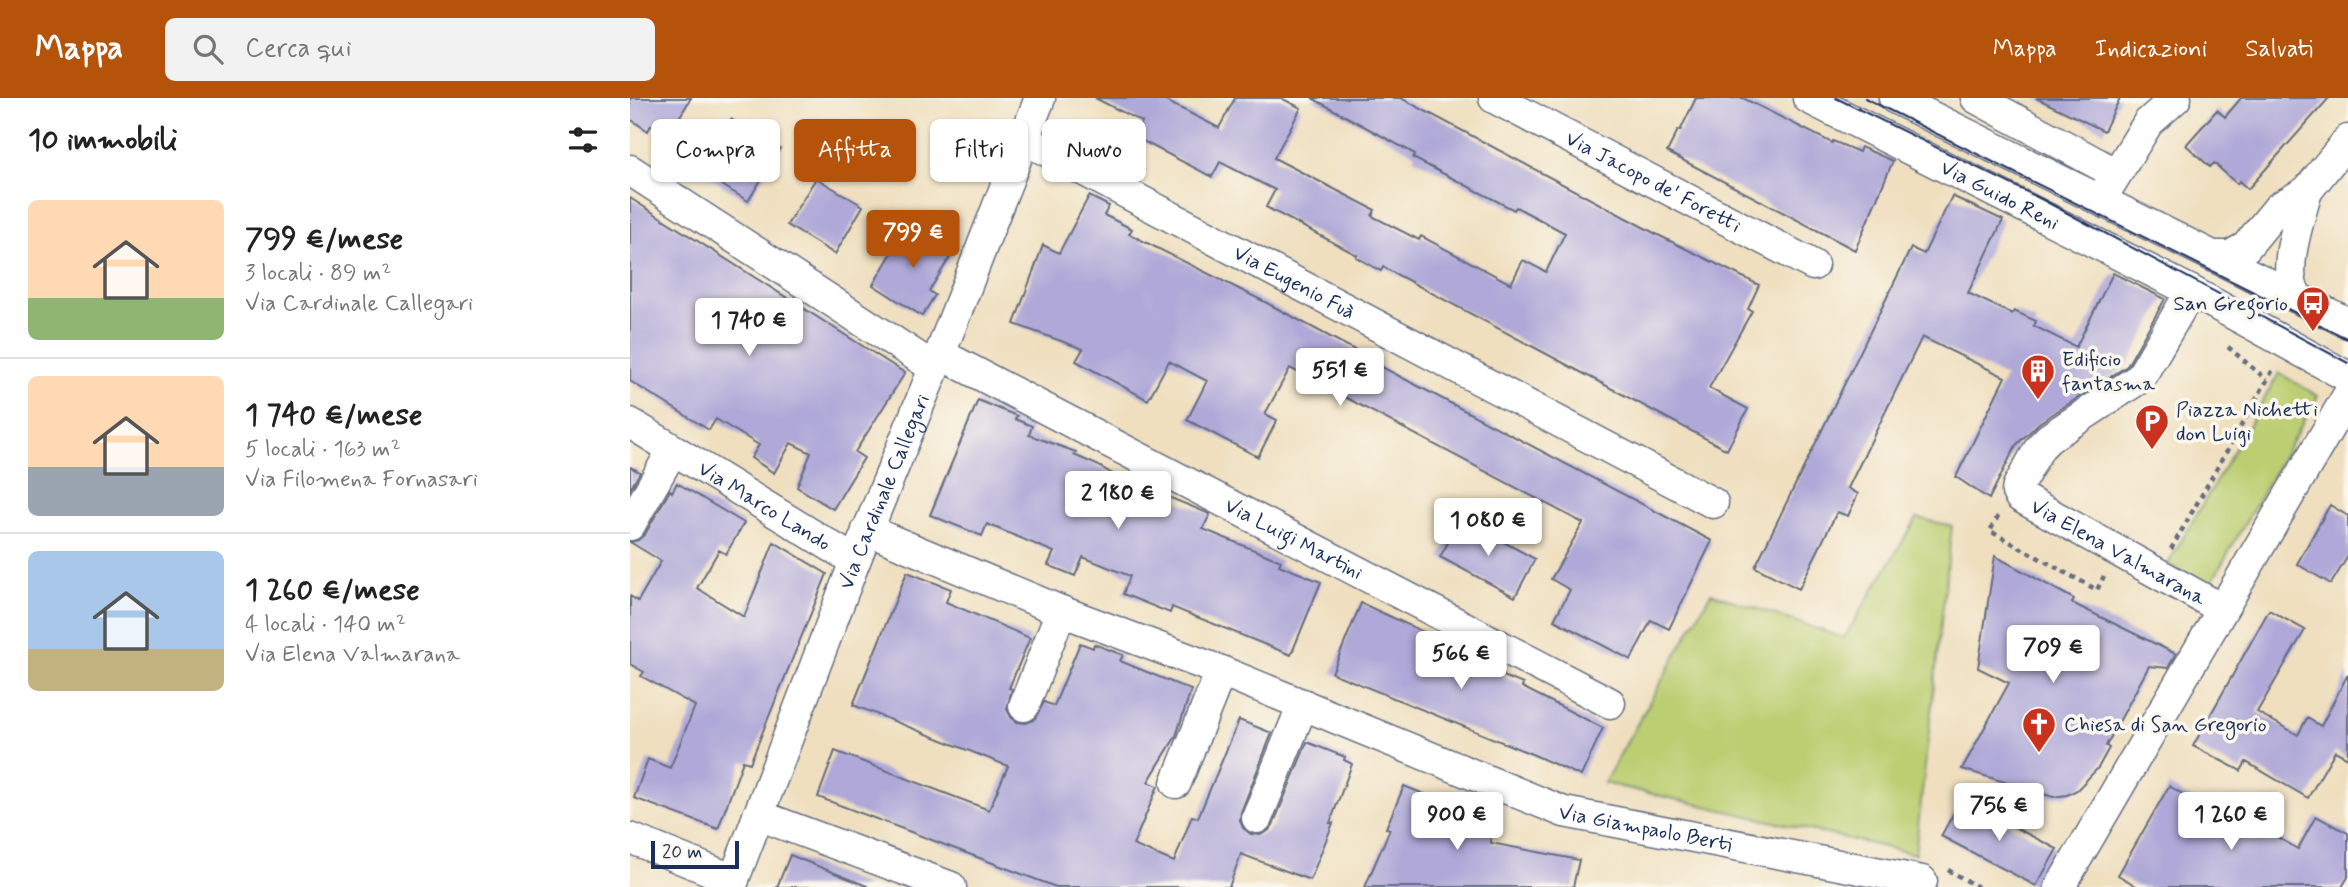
<!DOCTYPE html>
<html lang="it">
<meta charset="utf-8">
<style>
body{margin:0;font-family:Mynerve,sans-serif;background:#f2f2f2;color:#222;height:100vh;display:flex;flex-direction:column;font-size:26px;white-space:nowrap}
*{box-sizing:border-box;margin:0}
p{font-size:23px;color:#767676}
.icon{flex:none;width:38px;height:38px;fill:none;stroke:currentColor;stroke-width:2;stroke-linecap:round;stroke-linejoin:round}
.map{position:relative;flex:1;overflow:hidden}
.sheet{display:flex;flex-direction:column;background:#fff;width:630px}
.sheet>*{flex:none}
.guide{position:absolute;left:21px;top:21px;width:665px;height:63px;display:flex;gap:14px}
.scale{position:absolute;left:21px;bottom:18px;width:88px;box-sizing:border-box;padding-left:7px;border:4px solid #1b2f5e;border-top:0;font-size:19px;line-height:24px;white-space:nowrap;color:#1b2f5e;-webkit-text-stroke:5px #fbf7ec;paint-order:stroke}
.price{position:absolute;translate:-50% -60px;padding:0 16px;border-radius:7px;background:#fff;color:#222;font-size:23px;line-height:46px;filter:drop-shadow(0 2px 4px #0008)}
.price::after{content:'';position:absolute;left:50%;top:42px;width:21px;height:16px;margin-left:-10px;background:inherit;clip-path:polygon(0 0,100% 0,50% 100%)}
.price.on{background:#b45309;color:#fff}
ul{padding:0;list-style:none}
li{display:flex;align-items:center;gap:21px;height:175px;padding:0 28px}
li+li{border-top:2px solid #e0e0e0}
li span{display:grid;place-items:center;flex:none;width:196px;height:140px;border-radius:10px;color:#555}
li>.icon{margin-inline-start:auto}
span .icon{width:84px;height:84px;fill:#fffc;stroke-width:1}
li b{font-size:30px}
h2{display:flex;justify-content:space-between;align-items:center;height:84px;padding:0 28px;font-size:30px}
.pill{padding:0 24px;border-radius:10px;background:#fff;box-shadow:0 2px 5px #0004;font-size:24px;line-height:63px}
.pill.on{background:#b45309;color:#fff}
header{display:flex;align-items:center;gap:42px;box-sizing:border-box;height:98px;padding:0 35px;background:#b45309;color:#fff}
header strong{font-size:33px}
nav{display:flex;gap:38px;margin-inline-start:auto;font-size:24px}
.search{width:490px;height:63px;background:#f2f2f2;display:flex;align-items:center;gap:18px;box-sizing:border-box;padding:0 24px;border-radius:10px;color:#767676;font-size:26px}
main{display:flex;flex:1;min-height:0}
.map>svg:first-child{display:block}
.green{fill:#bbce71;stroke:#6b7e68;stroke-width:2}
.building{fill:#afa8d8}
.lines{fill:none;stroke-linecap:round;stroke-linejoin:round}
.minor-casing{stroke:#656d80;stroke-width:33}
.path{stroke:#656d80;stroke-width:4.5;stroke-dasharray:5 5;stroke-linecap:butt}
.minor{stroke:#fff;stroke-width:30}
.tram{stroke:#1b2f5e;stroke-width:2}
.labels{text-anchor:middle;stroke-width:7;stroke-linejoin:round;paint-order:stroke}
.street-label{font-size:21px;fill:#1b2f5e;stroke:#fbf7ec}
.poi-label{font-size:21px;fill:#1b2f5e;stroke:#fbf7ec;text-anchor:start}
</style>
<header>
<strong>Mappa</strong>
<div class="search"><svg class="icon" aria-label="search" viewBox="0 0 24 24"><circle cx="10" cy="10" r="6"/><path d="M15 15l6 6"/></svg>Cerca qui</div>
<nav><a>Mappa</a><a>Indicazioni</a><a>Salvati</a></nav>
</header>
<main>
<section class="sheet">
<h2>10 immobili<svg class="icon" aria-label="filters" viewBox="0 0 24 24"><path d="M4 7h16M4 17h16"/><circle cx="9" cy="7" r="2"/><circle cx="15" cy="17" r="2"/></svg></h2>
<ul>
<li><span style="background:linear-gradient(#ffd9b3 70%,#8fb573 0)"><svg class="icon" aria-label="home" viewBox="0 0 24 24"><path d="M3 11l9-7 9 7M6 9v11h12V9"/></svg></span><div><b>799 €/mese</b><p>3 locali · 89 m²</p><p>Via Cardinale Callegari</p></div></li>
<li><span style="background:linear-gradient(#ffd9b3 65%,#9aa5b1 0)"><svg class="icon" aria-label="home" viewBox="0 0 24 24"><path d="M3 11l9-7 9 7M6 9v11h12V9"/></svg></span><div><b>1 740 €/mese</b><p>5 locali · 163 m²</p><p>Via Filomena Fornasari</p></div></li>
<li><span style="background:linear-gradient(#a9c7e8 70%,#c2b280 0)"><svg class="icon" aria-label="home" viewBox="0 0 24 24"><path d="M3 11l9-7 9 7M6 9v11h12V9"/></svg></span><div><b>1 260 €/mese</b><p>4 locali · 140 m²</p><p>Via Elena Valmarana</p></div></li>
</ul>
</section>
<div class="map">
<svg width="1718" height="789" viewBox="0 0 1718 789">
<rect width="100%" height="100%" fill="#fbf7ec"/>
<filter id="ink" filterUnits="userSpaceOnUse"><feTurbulence type="fractalNoise" baseFrequency=".0143" numOctaves="2"/><feDisplacementMap in="SourceGraphic" scale="14" xChannelSelector="R" yChannelSelector="G"/><feConvolveMatrix kernelMatrix="1 2 1 2 8 2 1 2 1" color-interpolation-filters="sRGB"/></filter>
<filter id="wash" filterUnits="userSpaceOnUse"><feTurbulence type="fractalNoise" baseFrequency=".00686" numOctaves="4" result="noise"/><feDisplacementMap in="SourceGraphic" scale="28" xChannelSelector="R" yChannelSelector="G"/><feGaussianBlur stdDeviation="1.57" result="paint"/><feColorMatrix in="noise" values="0 0 0 0 0 0 0 0 0 0 0 0 0 0 0 0 0 1.4 0 .05"/><feComposite in="paint" operator="in"/></filter>
<g filter="url(#wash)">
<rect width="100%" height="100%" fill="#efdfbf"/>
<path class="green" d="M1649 275 1688 298 1578 490 1538 466Z
M1287 420 1322 428 1285 756 974 685 1081 495 1214 540Z"/>
<g id="blocks">
<path class="building" d="M0 0H61L38 38 21 27 18 33 0 21Z
M465 0H530L589 30 605 0H651L671 10 644 60 745 112 742 118 789 142 791 138 881 186 893 162 916 174 935 135 886 109 884 112 783 60 785 56 682 0H771L1028 137 1129 187 1118 211 1122 213 1079 290 1118 311 1097 352 753 169 751 173 726 159 727 157 636 109 645 92 590 64 582 79 505 39 512 24Z
M1066 0H1113L1202 45 1203 43 1229 54 1231 49 1263 63 1225 152 1037 54 1048 32 1050 33Z
M1406 0H1490L1474 33Z
M1611 0H1699L1618 91 1609 83 1607 86 1584 65 1580 69 1556 47 1587 12 1595 19Z
M101 21 150 51 118 103 69 73Z
M357 27 378 35 359 81 317 64 330 32 351 40Z
M186 80 233 108 205 156 157 127Z
M459 98 479 108 474 117 502 131 499 136 635 204 749 265 748 267 1082 443 1039 531 1021 522 1001 562 924 522 940 492 921 481 953 425 660 270 635 316 647 322 628 359 557 322 577 283 539 263 518 302 446 263 453 251 384 226 413 147 429 155Z
M1322 98 1373 122 1338 195 1382 216 1384 213 1406 223 1404 228 1446 249 1483 175 1535 201 1497 268 1409 325 1386 347 1359 401 1326 379 1375 279 1292 239 1218 390 1228 396 1218 418 1207 414 1169 491 1125 469 1281 150 1294 156Z
M0 100 275 275 225 354 234 360 203 411 167 389 181 355 161 345 144 375 121 360 129 347 86 321 79 332 0 283Z
M278 127 322 156 299 193 305 197 292 218 243 187Z
M348 302 387 318 385 321 402 328 399 337 446 354 444 357 467 367 517 396 519 391 580 416 573 431 651 463 649 467 691 484 661 557 542 509 540 515 493 496 500 478 453 459 445 478 418 467 424 454 357 426 352 438 300 417Z
M0 369 10 374 0 392Z
M47 385 114 425 96 456 89 452 67 490 88 503 114 519 144 444 197 476 120 665 113 663 88 731 4 700 18 661 40 670 65 608 11 578 14 574 0 566V498L8 503 31 463 0 444 8 442 15 436 40 392 42 394Z
M1700 407 1718 418V458L1701 486 1667 466Z
M831 421 905 461 885 499 810 459Z
M1365 458 1444 501 1442 505 1546 556 1538 570 1519 568 1476 648 1479 650 1468 670 1447 692 1437 697 1423 699 1332 671 1379 585 1348 570Z
M277 474 321 491 316 504 400 540 379 590 382 591 377 611 381 619 387 624 396 625 404 622 414 604 424 608 450 545 463 550 464 546 493 557 490 563 561 592 546 638 518 684 528 688 503 747 544 764 562 718 568 720 609 622 642 635 611 714 610 722 613 730 621 736 630 737 638 733 643 727 677 644 715 659 714 662 722 666 700 725H703L680 782 611 756 599 789H426L188 699 205 653 359 712 378 668 223 607Z
M731 505 800 537 798 541 821 551 820 553 874 575 873 578 893 586 892 589 973 630 951 678 904 657 702 575Z
M1639 512 1675 532 1627 614 1668 637 1677 620 1691 628 1718 576V660L1705 653 1678 700 1616 664 1611 673 1563 648Z
M774 688 824 708 822 711 860 725 861 745 949 762 943 789H735L760 731 756 730Z
M1539 688 1610 728 1614 720 1668 751 1686 718 1718 735V779L1712 789H1508L1488 777Z
M1331 702 1427 751 1406 788 1311 738Z
M160 757 237 788V789H147Z"/>
</g>
</g>
<g filter="url(#ink)">
<use href="#blocks" fill-opacity="0" stroke="#656d80" stroke-width="2"/>
<g class="lines">
<g class="minor-casing">
<g id="minor">
<path id="s1" d="M864 0 1183 167"/>
<path id="s2" d="M1178 0 1561 193 1718 279"/>
<path d="M1264 0 1718 225"/>
<path d="M1346 0 1485 75"/>
<path id="s3" d="M394 41 1083 405"/>
<path d="M0 72 303 269"/>
<path d="M1476 93 1518 25 1546 0"/>
<path d="M1585 158H1600L1616 149 1648 110 1677 93 1718 42"/>
<path id="s4" d="M1561 193 1510 280 1419 340 1410 349 1388 388 1387 394 1390 399 1592 511"/>
<path d="M1669 200C1648 179 1670 120 1677 93"/>
<path id="s5" d="M310 256 980 605"/>
<path id="s6" d="M0 325 225 463"/>
<path d="M0 427 42 353"/>
<path id="s7" d="M237 432 431 513 591 573 934 714 1292 783"/>
<path d="M394 608 431 513"/>
<path d="M546 685 591 573"/>
<path d="M128 717 321 789"/>
<path d="M627 720 673 606"/>
<path d="M0 740 104 782"/>
<path id="s8" d="M101 789 225 463 310 256 410 0"/>
<path d="M1430 789 1718 297"/>
</g>
</g>
<path class="path" d="M1598 249 1637 282
M1368 418 1360 433 1467 492 1474 478
M1541 451 1644 270
M1318 772 1348 789"/>
<use href="#minor" class="minor"/>
<path class="tram" d="M1206 0 1413 102 1718 265
M1235 0 1718 241"/>
</g>
</g>
<defs>
<g id="bus-pin" transform="scale(1.75)"><path d="M0 17L-7.5 6A9.5 9.5 0 1 1 7.5 6Z" fill="#c8321e" stroke="#fbf7ec"/><path d="M-5-6H5V4H4V6H2V4H-2V6H-4V4H-5ZM-3.5-4V0h7V-4ZM-3.5 1.2v1.5H-2V1.2ZM2 1.2v1.5H3.5V1.2Z" fill="#fff"/></g>
<g id="building-pin" transform="scale(1.75)"><path d="M0 17L-7.5 6A9.5 9.5 0 1 1 7.5 6Z" fill="#c8321e" stroke="#fbf7ec"/><path d="M-4-6H4V6H1V3H-1V6H-4ZM-2.5-4.3h1.7v1.8h-1.7ZM.8-4.3h1.7v1.8H.8ZM-2.5-1h1.7V.8h-1.7ZM.8-1h1.7V.8H.8Z" fill="#fff"/></g>
<g id="parking-pin" transform="scale(1.75)"><path d="M0 17L-7.5 6A9.5 9.5 0 1 1 7.5 6Z" fill="#c8321e" stroke="#fbf7ec"/><path d="M-3.5-5.5H1a3.5 3.5 0 0 1 0 7H-1V5.5H-3.5ZM-1-3.4V-.6H.8a1.4 1.4 0 0 0 0-2.8Z" fill="#fff"/></g>
<g id="church-pin" transform="scale(1.75)"><path d="M0 17L-7.5 6A9.5 9.5 0 1 1 7.5 6Z" fill="#c8321e" stroke="#fbf7ec"/><path d="M-1.2-6h2.4v3.5h3.3v2.4h-3.3V6h-2.4V-.1h-3.3v-2.4h3.3Z" fill="#fff"/></g>
</defs>
<g fill-rule="evenodd">
<use href="#bus-pin" x="1683" y="205"/>
<use href="#building-pin" x="1408" y="273"/>
<use href="#parking-pin" x="1522" y="323"/>
<use href="#church-pin" x="1409" y="626"/>
</g>
<g class="labels">
<g class="street-label">
<text dy="7" stroke="none"><textPath href="#s1" startOffset="180">Via Jacopo de' Foretti</textPath></text>
<text dy="7" stroke="none"><textPath href="#s2" startOffset="215">Via Guido Reni</textPath></text>
<text dy="7" stroke="none"><textPath href="#s3" startOffset="306">Via Eugenio Fuà</textPath></text>
<text dy="7" stroke="none"><textPath href="#s8" startOffset="424">Via Cardinale Callegari</textPath></text>
<text dy="7" stroke="none"><textPath href="#s6" startOffset="158">Via Marco Lando</textPath></text>
<text dy="7" stroke="none"><textPath href="#s5" startOffset="399">Via Luigi Martini</textPath></text>
<text dy="7" stroke="none"><textPath href="#s4" startOffset="392">Via Elena Valmarana</textPath></text>
<text dy="7" stroke="none"><textPath href="#s7" startOffset="835">Via Giampaolo Berti</textPath></text>
</g>
<g class="poi-label">
<text x="1658" y="212" text-anchor="end">San Gregorio</text>
<text x="1432" y="268">Edificio<tspan x="1432" dy="24">fantasma</tspan></text>
<text x="1546" y="318">Piazza Nichetti<tspan x="1546" dy="24">don Luigi</tspan></text>
<text x="1434" y="633">Chiesa di San Gregorio</text>
</g>
</g>
</svg>
<div class="scale">20 m</div>
<b class="price on" style="left:283px;top:172px">799 €</b>
<b class="price" style="left:119px;top:260px">1 740 €</b>
<b class="price" style="left:710px;top:310px">551 €</b>
<b class="price" style="left:488px;top:433px">2 180 €</b>
<b class="price" style="left:858px;top:460px">1 080 €</b>
<b class="price" style="left:1423px;top:587px">709 €</b>
<b class="price" style="left:831px;top:593px">566 €</b>
<b class="price" style="left:1369px;top:745px">756 €</b>
<b class="price" style="left:827px;top:754px">900 €</b>
<b class="price" style="left:1601px;top:754px">1 260 €</b>
<div class="guide">
<a class="pill">Compra</a>
<a class="pill on">Affitta</a>
<a class="pill">Filtri</a>
<a class="pill">Nuovo</a>
</div>
</div>
</main>
